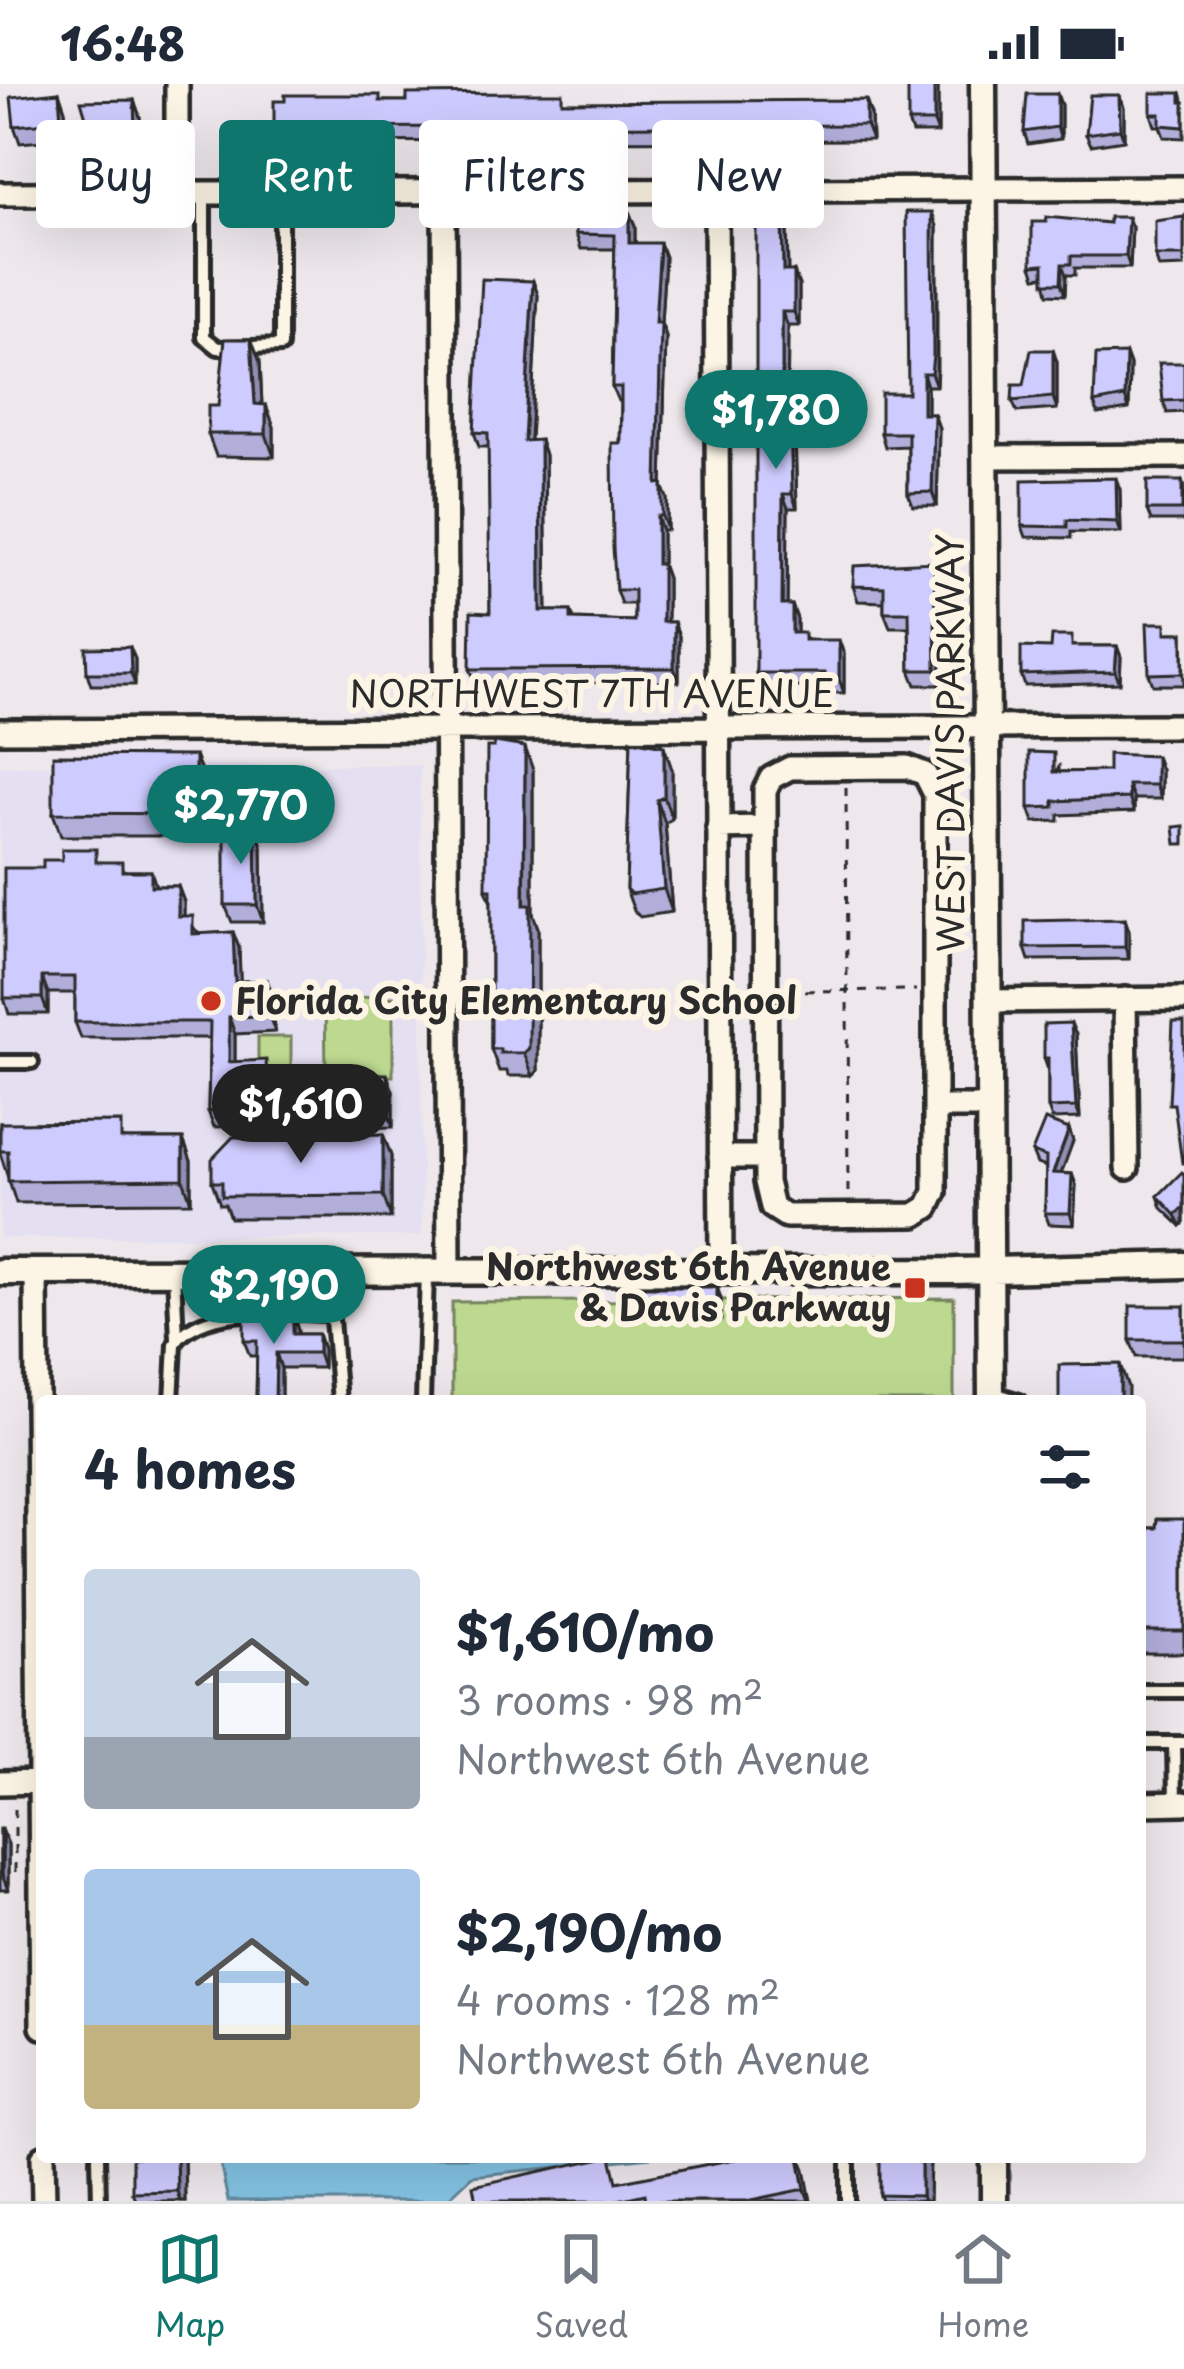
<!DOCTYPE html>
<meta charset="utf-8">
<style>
body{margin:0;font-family:"Playpen Sans",sans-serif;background:#f2f2f3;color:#1f2937;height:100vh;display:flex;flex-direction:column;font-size:45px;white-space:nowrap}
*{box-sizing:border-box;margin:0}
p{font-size:39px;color:#747a83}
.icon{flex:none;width:66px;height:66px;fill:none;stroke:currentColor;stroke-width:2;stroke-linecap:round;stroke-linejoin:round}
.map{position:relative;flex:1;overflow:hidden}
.panel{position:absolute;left:36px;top:1311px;width:1110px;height:768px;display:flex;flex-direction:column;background:#fff;border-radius:12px;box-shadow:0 12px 48px #0002}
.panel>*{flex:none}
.banner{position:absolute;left:36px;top:36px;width:1113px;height:108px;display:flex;gap:24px}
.price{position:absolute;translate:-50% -102px;padding:0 27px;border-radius:42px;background:#0f766e;color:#fff;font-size:39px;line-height:78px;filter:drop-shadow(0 3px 6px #0008)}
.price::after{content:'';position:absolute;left:50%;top:72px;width:36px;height:27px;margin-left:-18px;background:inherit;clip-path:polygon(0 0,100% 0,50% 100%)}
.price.on{background:#222;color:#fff}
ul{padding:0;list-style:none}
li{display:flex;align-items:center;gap:36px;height:300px;padding:0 48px}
li span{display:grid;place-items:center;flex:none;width:336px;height:240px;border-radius:12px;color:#555}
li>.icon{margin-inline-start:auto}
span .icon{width:144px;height:144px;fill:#fffc;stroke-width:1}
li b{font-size:51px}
h2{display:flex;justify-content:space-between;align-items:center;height:144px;padding:0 48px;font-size:51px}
.pill{padding:0 42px;border-radius:12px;background:#fff;box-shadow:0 12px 48px #0002;font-size:42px;line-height:108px}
.pill.on{background:#0f766e;color:#fff}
.status{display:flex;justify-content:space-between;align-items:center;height:84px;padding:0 60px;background:#fff;direction:ltr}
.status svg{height:33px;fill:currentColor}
.tabs{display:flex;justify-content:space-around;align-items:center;height:168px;border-top:3px solid #e0e1e3;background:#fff;font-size:33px;color:#747a83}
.tabs a{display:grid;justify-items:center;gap:6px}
.tabs .on{color:#0f766e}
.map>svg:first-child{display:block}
.built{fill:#e4dff1}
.green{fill:#bdd990;stroke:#74825e;stroke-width:3}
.water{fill:#83c2e3;stroke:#608699;stroke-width:3}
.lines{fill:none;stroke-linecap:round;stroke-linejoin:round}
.service-casing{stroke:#2b2b2b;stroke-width:20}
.minor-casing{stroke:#2b2b2b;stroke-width:30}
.tertiary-casing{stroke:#2b2b2b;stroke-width:33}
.path{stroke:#2b2b2b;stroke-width:3;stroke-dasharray:9 9;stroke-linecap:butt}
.service{stroke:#fcf5e5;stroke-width:10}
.minor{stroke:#fcf5e5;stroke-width:21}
.tertiary{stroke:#fcf5e5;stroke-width:24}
.wall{fill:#b1afda;stroke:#2b2b2b;stroke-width:3}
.shaded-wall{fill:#908eb2;stroke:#2b2b2b;stroke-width:3}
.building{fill:#cecbfe;stroke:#2b2b2b;stroke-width:3}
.poi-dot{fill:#c8321e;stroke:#fcf5e5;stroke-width:4.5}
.labels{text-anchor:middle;stroke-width:12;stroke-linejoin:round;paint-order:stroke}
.street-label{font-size:36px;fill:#2b2b2b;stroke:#fcf5e5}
.poi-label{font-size:36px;font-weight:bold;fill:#2b2b2b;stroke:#fcf5e5;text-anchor:start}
</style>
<div class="status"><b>16:48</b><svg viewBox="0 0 49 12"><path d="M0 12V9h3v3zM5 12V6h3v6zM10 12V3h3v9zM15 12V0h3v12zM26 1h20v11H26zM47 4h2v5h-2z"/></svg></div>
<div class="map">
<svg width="1184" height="2117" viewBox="0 0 1184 2117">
<rect width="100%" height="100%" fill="#eee8ec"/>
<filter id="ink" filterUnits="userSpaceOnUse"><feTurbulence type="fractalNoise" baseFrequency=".00833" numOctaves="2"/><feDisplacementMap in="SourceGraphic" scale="24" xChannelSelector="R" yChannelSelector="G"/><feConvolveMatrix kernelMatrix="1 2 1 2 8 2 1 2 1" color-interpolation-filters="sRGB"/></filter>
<g filter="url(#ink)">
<path class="built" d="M420 681 422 1152 0 1154V682Z"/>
<path class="green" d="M279 698V731H230V699Z
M393 913V992L326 993 325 914Z
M258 953H291V989L258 990Z
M954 1214V1317H452V1218Z"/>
<path class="water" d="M219 2073H651L472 2092 445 2117H228Z"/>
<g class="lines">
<g class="service-casing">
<path id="service" d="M204 109V253L218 264 281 262V108
M0 978H32
M174 1188 177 1255
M328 1189 339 1317
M994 1309 1020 1317
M172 1317 175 1260C199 1220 289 1229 329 1230
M423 1317 427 1189
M1140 1607H1184
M1140 1659H1184
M1174 1659 1175 1719
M98 2073 99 2117
M848 2073V2117"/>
</g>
<g class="minor-casing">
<path id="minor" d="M177 0V109
M716 106 721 1187
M444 108 449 1188
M0 110 1184 104
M986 373 1184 372
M0 647 1184 642
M907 683 925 690 935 710V1108L928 1123 915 1131 786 1132 772 1123 766 1098 765 706 771 694 790 684Z
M718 744 764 743
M1125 915 1127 1084
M988 917 1184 915
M936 1023H989
M720 1073H765
M36 1188 42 1943
M0 1699 42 1698
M1140 1720 1184 1719
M43 2073 44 2117"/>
</g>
<g class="tertiary-casing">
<path id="tertiary" d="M983 0 991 1317
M0 1188 955 1187 1184 1181
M994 2073V2117"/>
</g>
<path class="path" d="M846 703 848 1113
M787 907 916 906
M15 1725V1791"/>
<use href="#service" class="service"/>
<use href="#minor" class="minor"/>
<use href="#tertiary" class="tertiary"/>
</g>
<path class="wall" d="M938 0V49H912L908 38Z
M59 8 65 26 68 55 20 59 14 42Z
M1181 9 1184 18V54L1164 53 1160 42H1155L1151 30Z
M1057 10 1061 21V55L1028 60 1024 48Z
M1119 11 1124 23V56L1091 61 1086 50Z
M134 16 140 33 141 63 96 64 90 47Z
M382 17 565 18 871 31 872 56 280 58 274 44Z
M782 130 787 144 788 187 799 201V242H788L787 335H790L795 349 797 424H788L787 521H792L797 535V549L807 556 844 570V609H830L828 603H761L756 589Z
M1184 133V183L1159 184 1155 172Z
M635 142V159L665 173 661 239 666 253 662 402 667 414V446H662V480L667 494V538H674L679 552V598L476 599 470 585 490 529 489 363H479L474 348 533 197 538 211 530 357 540 356 545 371 547 527H571L574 535 634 537V520H621L616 506 621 317H618L612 303 615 165H581L576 150Z
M937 142V284L936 302H927V330H934L939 344 937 422H913L908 409V362L885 363 881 349 908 309Z
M1132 144 1130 184H1075V191H1066L1065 211 1048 210 1044 192 1036 193 1032 181Z
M1053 266 1057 278V325L1017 328 1012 317Z
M1126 270 1130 281 1129 325 1098 330 1094 319Z
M260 278 262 321H266L274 343V373L216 372 208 350 218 322Z
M1184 279V328L1167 329 1163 317Z
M1182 397 1184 403V437H1151L1147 426Z
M1120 406 1121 449 1071 448V454L1026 453 1022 442Z
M939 493 941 601H916L910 586 909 543H890L884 528V518L858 517 853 502Z
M1170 549H1183L1184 601H1153L1149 590Z
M1075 562H1117L1121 573 1120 599 1025 602 1021 591 1051 564Z
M130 563 135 575V601H91L87 589Z
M631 656 672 685V735L665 739 672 828 640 833 634 827 626 805Z
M195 672 204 694 203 752H61L53 729Z
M1059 683V688L1161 686V715H1134V728L1059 731V737L1034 738 1029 724Z
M533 686V830L538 844V987L533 992H508L507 987H499L491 965V819L486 805Z
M256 745 262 762 263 838H232L225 821Z
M100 778 126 787H151L156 802H178L184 818V832L199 850 233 848 239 864 240 897 267 896 273 912 275 948 235 950V977L272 993V995H303L309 1011V1041L214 1043 208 1027 209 954H81L75 938V909H48V930H9L4 914 43 784Z
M1125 835 1129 847V875L1029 876 1025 864Z
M1076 951 1080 1034 1052 1035 1048 1024V986L1044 974Z
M393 1007V1043L338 1044 332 1026Z
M0 1039 127 1055H183L191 1077V1118L16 1119 0 1069Z
M1069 1045 1073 1057 1061 1089 1072 1090 1076 1101 1074 1141 1049 1140 1045 1129 1046 1083 1037 1080 1032 1068Z
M383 1050 391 1072V1134H230L225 1120H220L212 1098Z
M1184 1090V1139L1181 1142 1162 1124 1158 1112Z
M717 1203 721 1215V1236L625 1232 620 1220Z
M1184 1222V1273H1136L1130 1256Z
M293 1230 298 1250H318L323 1265V1284H281V1317H256L257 1272H250L244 1257Z
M1184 1435V1569H1140V1444H1156Z
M0 1745 8 1760V1806H0Z
M184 2073 185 2117H136L132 2108Z
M745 2073H800L811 2117H476L620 2098Z
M930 2073 929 2117H882L880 2111Z"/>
<path class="shaded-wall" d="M934 0H938V49L934 38Z
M59 8 65 26 68 55 61 38Z
M1057 10 1061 21V55L1057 43Z
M1119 11 1124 23V56L1120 45Z
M134 16 140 33 141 63 135 46Z
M866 16 871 31 872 56 866 41Z
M629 127 635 142V173L629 159Z
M932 128 937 142 936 302 931 289Z
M782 130 787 144 788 201 783 187Z
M1128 133 1132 144 1130 184 1126 172Z
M660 159 665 173 661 239 666 253 662 402 667 414V446L662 432 657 400 655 239Z
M1062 180 1066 191 1065 211 1061 199Z
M794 187 799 201V242L794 228Z
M533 197 538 211 529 371 524 357Z
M782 228 788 242 787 340 788 349 782 326Z
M251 255 260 278 263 343 255 320Z
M1053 266 1057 278V325L1053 313Z
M1126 270 1130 281 1129 325 1125 313Z
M923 289 927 302V344L923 330Z
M266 321 274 343V373L266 350Z
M934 330 939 344 937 422 932 408Z
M790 335 795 349 797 424 792 410Z
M540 356 545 371 547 541 541 527Z
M1116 394 1120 406 1121 449 1117 438Z
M783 410 788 424 787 535 782 521Z
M657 432 662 446V480L667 494V552L662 538 657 480Z
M934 478 939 493 941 601 936 586Z
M792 521 797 535V563L792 549Z
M674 538 679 552V598L674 584Z
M839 556 844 570V609L839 595Z
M1117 562 1121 573 1120 599 1115 588Z
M130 563 135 575V601L131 589Z
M664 662 672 685V735L664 713Z
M525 663 533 686V830L538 844V987L533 992 524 969Z
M195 672 204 694 203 752 195 730Z
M1156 672 1161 686V715L1156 701Z
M1128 701 1134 715V728L1129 714Z
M657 716 665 739 672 828 664 805Z
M256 745 262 762 263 838 257 821Z
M178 802 184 818V848L178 832Z
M1125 835 1129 847V875L1125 863Z
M233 848 239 864 241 914 235 898Z
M42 893 48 909V930L42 914Z
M267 896 273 912 275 948 269 932Z
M229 933 235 950V994L229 978Z
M1071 939 1076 951 1080 1034 1076 1023Z
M387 990 393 1007V1043L387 1026Z
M303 995 309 1011V1041L303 1025Z
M1069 1045 1073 1057 1057 1101 1053 1089Z
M383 1050 391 1072V1134L383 1111Z
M183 1055 191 1077V1118L183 1095Z
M1072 1090 1076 1101 1074 1141 1070 1129Z
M1184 1123V1139L1181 1142 1176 1131Z
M717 1203 721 1215V1236L717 1225Z
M293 1230 298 1246V1265L293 1250Z
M318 1250 323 1265V1284L318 1269Z
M276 1269 281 1284V1317H275Z
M1120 1280 1128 1303V1317H1120Z
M2 1745 8 1760V1806L2 1791Z
M176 2073H184L185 2117H180L177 2107Z
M799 2073H800L805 2085 811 2117H809L805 2105Z
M921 2073H930L929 2117H923L921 2112Z"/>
<path class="building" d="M908 0H934V38H908Z
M59 8 61 38 14 42 11 13Z
M528 9H562V18L866 16V41L274 44V17H285V11H380V17H407V10Z
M1151 9H1181V18H1184V43L1160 41V30H1151Z
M1027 10H1057V43L1024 48Z
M1090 11H1119L1120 45 1086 50Z
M134 16 135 46 90 47 81 17Z
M576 125 629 127V159H660L655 239H661L657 400 662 399V432H657V480H662V538H674V584L470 585 471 528 490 529 488 349 474 348 482 195 533 197 524 357 540 356 541 527H571V535L634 537V506H616L613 464 612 359H621V303H612L615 151 576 150Z
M906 128H932L933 271 931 289H923V330H934L932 408 908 409V349H881V309H908Z
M758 130H782L783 187H794V228H782V326L783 335H790L792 410H783L782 521H792V549H804V556H839V595H825V589H756V147Z
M1046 133 1109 139V133H1128L1126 172H1071V180H1062L1061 199H1044V180L1032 181V138H1046Z
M1184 133V172H1155V137Z
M225 255H251L255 320 266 321V350H208V322H218Z
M1031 266H1053V313L1012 317 1013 301H1024Z
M1126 270 1125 313 1094 319 1096 271Z
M1159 279H1184V316L1163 317Z
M1116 394 1117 438 1067 436V443L1022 442V396Z
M1147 397H1182V426H1147Z
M934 478 936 586H910L909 528H884V503L853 502 854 482Z
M1147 539H1166V549H1183V589L1149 590Z
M1052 552H1072V562H1117L1115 588 1021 591V563L1051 564Z
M130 563 131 589H87L86 564Z
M631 656 664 662V713L657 716 664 805 631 810 626 805Z
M495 658 525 663 524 821H530L529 964 524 969H500V965H491V805H486L487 663H494Z
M1029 668 1054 669V688L1108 687V670L1156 672V701H1128L1129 714 1054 717V723L1029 724Z
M53 671 195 672V730L53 729Z
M1184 742V760H1176L1174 743Z
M225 745H256L257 821H225Z
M62 765H96V778H122V787H151V802H178V832H193V850L233 848 235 898 267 896 269 932 229 933V978L266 976 267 995H303V1025L208 1027 210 938H75V893H42V914H4V784H43V776H62Z
M1125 835V863L1025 864V837Z
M1173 938H1184V1079H1182L1174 1020H1169Z
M1071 939 1076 1023 1048 1024V974H1044V940Z
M332 990H387V1026H332Z
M1045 1036 1069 1045 1053 1089 1072 1090 1070 1129H1045L1046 1073 1032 1068Z
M121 1038V1055H183V1095L8 1097V1067H0V1039Z
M383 1050V1111L222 1112V1098H212V1075L233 1053Z
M1182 1088 1184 1090V1123L1176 1131 1158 1112Z
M620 1203H717V1225L620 1220Z
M1130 1222H1184V1256H1130Z
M293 1230V1250H318V1269H276L275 1317H256L257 1257H244V1231Z
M1120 1280V1317H1048H1059V1281Z
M1157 1435H1184V1547H1140V1444H1156Z
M0 1745H2V1791H0Z
M132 2073H176L177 2107 132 2108Z
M607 2073H611L617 2098 745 2073H799L805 2105 747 2117H646L645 2110 614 2117H476L473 2102Z
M880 2073H921V2112L880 2111Z"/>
</g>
<g class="poi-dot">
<circle cx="211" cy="917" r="12"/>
<rect x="903" y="1192" width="24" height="24" rx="6"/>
</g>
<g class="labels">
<g class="street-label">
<text x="592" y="623">NORTHWEST 7TH AVENUE</text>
<text transform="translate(951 659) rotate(-90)" y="13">WEST DAVIS PARKWAY</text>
</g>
<g class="poi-label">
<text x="235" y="930">Florida City Elementary School</text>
<text x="891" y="1196" text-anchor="end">Northwest 6th Avenue<tspan x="891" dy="41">&amp; Davis Parkway</tspan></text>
</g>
</g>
</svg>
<b class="price" style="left:776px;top:388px">$1,780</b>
<b class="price" style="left:241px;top:783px">$2,770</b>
<b class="price on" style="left:301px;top:1082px">$1,610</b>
<b class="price" style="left:274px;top:1263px">$2,190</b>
<div class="banner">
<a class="pill">Buy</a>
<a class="pill on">Rent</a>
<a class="pill">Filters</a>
<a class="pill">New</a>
</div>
<section class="panel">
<h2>4 homes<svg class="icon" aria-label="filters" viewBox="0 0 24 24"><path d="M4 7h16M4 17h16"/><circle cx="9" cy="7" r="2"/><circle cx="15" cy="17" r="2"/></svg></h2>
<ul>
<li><span style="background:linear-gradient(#c9d6e8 70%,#9aa5b1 0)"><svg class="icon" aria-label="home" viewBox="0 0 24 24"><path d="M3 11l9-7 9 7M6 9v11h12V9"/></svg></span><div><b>$1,610/mo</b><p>3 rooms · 98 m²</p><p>Northwest 6th Avenue</p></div></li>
<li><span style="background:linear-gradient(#a9c7e8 65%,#c2b280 0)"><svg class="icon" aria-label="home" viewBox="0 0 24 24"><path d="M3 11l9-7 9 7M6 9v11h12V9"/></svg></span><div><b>$2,190/mo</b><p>4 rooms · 128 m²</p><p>Northwest 6th Avenue</p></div></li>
</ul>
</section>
</div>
<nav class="tabs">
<a class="on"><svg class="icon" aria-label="map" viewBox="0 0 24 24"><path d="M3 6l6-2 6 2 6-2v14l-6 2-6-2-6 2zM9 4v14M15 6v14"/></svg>Map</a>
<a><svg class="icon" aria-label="saved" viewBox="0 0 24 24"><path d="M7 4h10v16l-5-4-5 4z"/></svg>Saved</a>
<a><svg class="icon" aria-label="home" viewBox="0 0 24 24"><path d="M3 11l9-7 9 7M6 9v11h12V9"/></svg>Home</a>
</nav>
